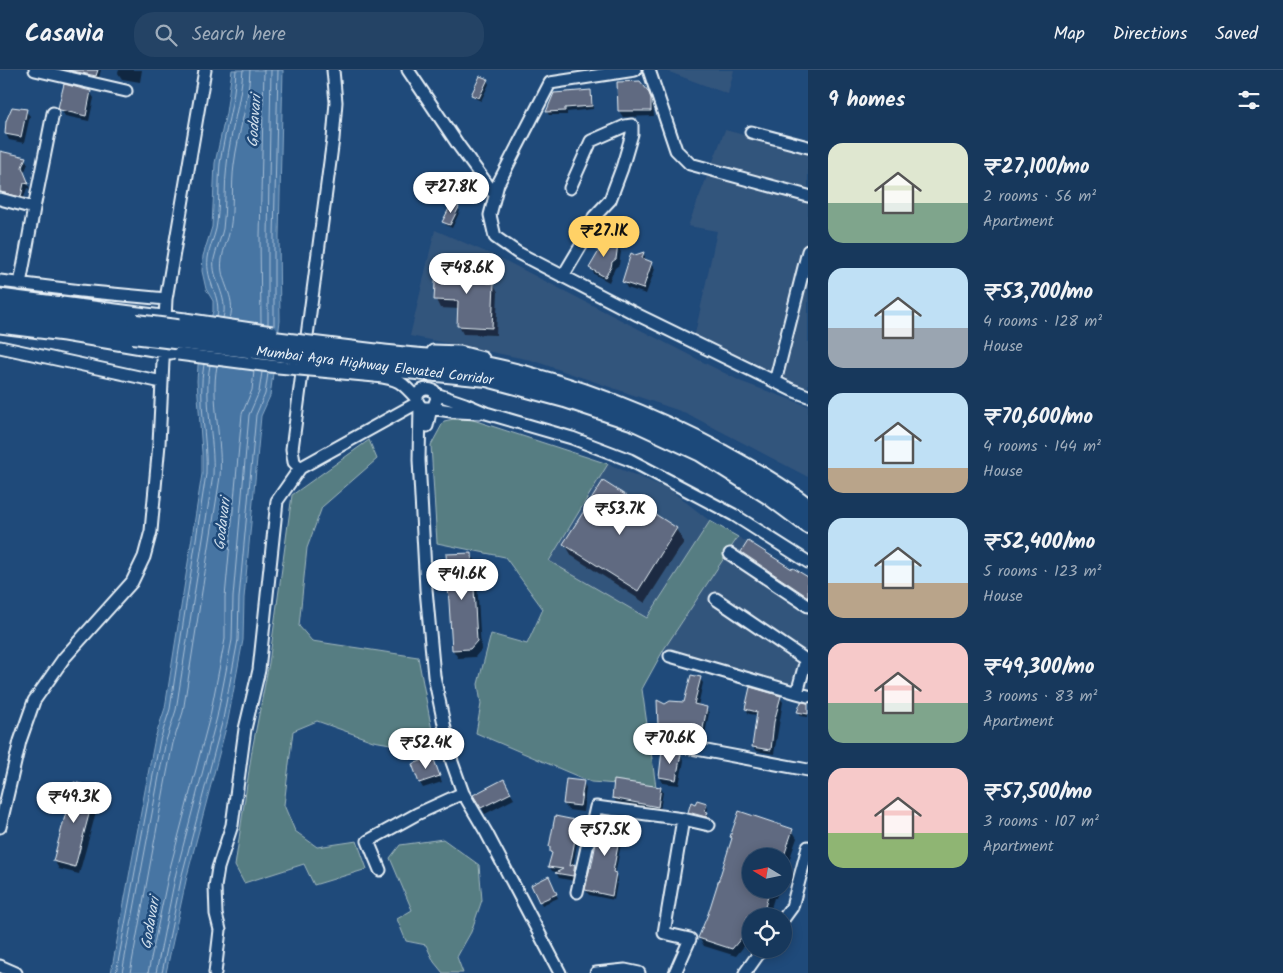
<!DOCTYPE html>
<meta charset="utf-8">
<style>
body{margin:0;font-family:Kalam,sans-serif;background:#244365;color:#f1f3f6;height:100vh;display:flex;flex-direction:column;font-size:19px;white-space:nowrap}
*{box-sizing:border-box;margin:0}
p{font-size:16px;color:#9eacbb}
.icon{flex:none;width:28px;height:28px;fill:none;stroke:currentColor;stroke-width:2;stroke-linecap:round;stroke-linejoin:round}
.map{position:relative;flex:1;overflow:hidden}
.side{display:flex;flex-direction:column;background:#17385c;width:475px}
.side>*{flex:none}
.needle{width:32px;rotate:280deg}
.tools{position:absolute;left:742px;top:778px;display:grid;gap:10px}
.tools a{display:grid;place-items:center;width:50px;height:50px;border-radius:50%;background:#17385c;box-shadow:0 2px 12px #0003,0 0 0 1px #365272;font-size:25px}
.price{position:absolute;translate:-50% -42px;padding:0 11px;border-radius:18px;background:#fff;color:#222;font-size:16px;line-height:32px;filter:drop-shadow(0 1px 2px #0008)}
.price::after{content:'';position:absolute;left:50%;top:30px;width:15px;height:11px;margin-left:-8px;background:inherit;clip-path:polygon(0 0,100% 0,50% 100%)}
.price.on{background:#ffd166;color:#111}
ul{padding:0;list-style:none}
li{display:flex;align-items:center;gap:15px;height:125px;padding:0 20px}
li span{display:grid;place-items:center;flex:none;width:140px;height:100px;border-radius:15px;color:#555}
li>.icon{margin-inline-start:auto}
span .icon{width:60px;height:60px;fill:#fffc;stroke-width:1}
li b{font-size:21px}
h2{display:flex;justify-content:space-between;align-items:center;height:60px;padding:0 20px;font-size:21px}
header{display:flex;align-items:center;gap:30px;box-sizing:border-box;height:70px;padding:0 25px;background:#17385c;border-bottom:1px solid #365272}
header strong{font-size:24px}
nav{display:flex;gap:28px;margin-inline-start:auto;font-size:18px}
.search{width:350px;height:45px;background:#244365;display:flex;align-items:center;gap:12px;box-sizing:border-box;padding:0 18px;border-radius:20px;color:#9eacbb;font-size:19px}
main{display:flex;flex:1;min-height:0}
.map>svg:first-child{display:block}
.built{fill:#33547c}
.green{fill:#577d82;stroke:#a0b7bd}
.water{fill:#4775a3;stroke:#87a7c5}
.shadow{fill:#0007}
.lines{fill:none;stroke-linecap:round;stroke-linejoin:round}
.shore{stroke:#a8bfd6;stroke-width:1}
.building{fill:#616b81;stroke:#e8f1f8}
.minor-casing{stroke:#e8f1f8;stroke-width:15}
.highway-casing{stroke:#e8f1f8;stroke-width:20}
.minor{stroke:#1f4a7a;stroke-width:11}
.highway{stroke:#1f4a7a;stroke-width:16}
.minor-bridge-casing{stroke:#e8f1f8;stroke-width:15;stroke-linecap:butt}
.highway-bridge-casing{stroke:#e8f1f8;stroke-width:20;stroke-linecap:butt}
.minor-bridge{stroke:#1f4a7a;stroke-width:11}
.highway-bridge{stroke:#1f4a7a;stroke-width:16}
.labels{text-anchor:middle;stroke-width:5;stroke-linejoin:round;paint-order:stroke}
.street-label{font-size:14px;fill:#e8f1f8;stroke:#1f4a7a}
.water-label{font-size:15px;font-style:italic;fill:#d0deeb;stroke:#1f4a7a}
</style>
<header>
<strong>Casavia</strong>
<div class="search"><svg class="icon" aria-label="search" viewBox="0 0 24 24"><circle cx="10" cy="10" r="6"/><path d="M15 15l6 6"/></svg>Search here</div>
<nav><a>Map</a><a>Directions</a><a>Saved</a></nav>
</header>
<main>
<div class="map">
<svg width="808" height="903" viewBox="0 0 808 903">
<rect width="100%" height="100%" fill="#1f4a7a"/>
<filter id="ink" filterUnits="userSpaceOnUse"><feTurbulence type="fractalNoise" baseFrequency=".02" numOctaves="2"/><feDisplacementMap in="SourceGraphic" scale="10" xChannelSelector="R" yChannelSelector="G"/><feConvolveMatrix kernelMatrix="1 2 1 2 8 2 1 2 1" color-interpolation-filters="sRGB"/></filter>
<g filter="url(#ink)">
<path class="built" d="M664 0H734L728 24Z
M725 60 808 82V318L796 314 695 264 717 161 688 156Z
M435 160 502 189 742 312 808 336V407L686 343 531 290 410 266Z
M608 394 669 419 710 451 647 548 549 492Z
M738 467 808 507V618L664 579Z"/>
<path class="green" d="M464 347 608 394 549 491 647 548 710 451 738 467 664 579 642 619 656 717 591 712 476 663 481 634 478 614 491 564 527 574 543 539 505 487 437 473 431 375 444 351Z
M369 370 377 389 322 437 307 478 299 556 312 571 418 587 435 676 408 677 373 671 317 651 293 661 284 735 295 761 317 777 357 771 367 799 314 815 304 794 244 813 235 796 252 680 269 593 292 425Z
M443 769 479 795 482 830 471 862 457 887 463 903H443L434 892 426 875 406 871 397 849 412 840 390 788 400 775Z"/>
<path class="water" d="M232 0H283L279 166 280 251 270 326 261 346 244 528 243 570 228 650 187 806 166 903H111L149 699 155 668 165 638 202 404V383L197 311 198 295 213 241V231L206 219 202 201 203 186 212 157 215 93 226 43Z"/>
<path class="shadow" d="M68 0H101L98 11 70 4Z
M119 0H142L140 12 122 9 118 3Z
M487 10 489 14 481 31 475 28 473 24Z
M590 21 592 25 593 39 567 42V45H549L547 42 554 25Z
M90 22 94 28 89 51 65 46 60 38Z
M651 28 653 36 654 46 623 47 619 41Z
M26 41 30 46 24 73 9 70 6 64Z
M25 89 28 94 24 103 30 119 27 118 23 131 0 127V91Z
M440 115 442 119 440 132 425 130 423 126Z
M458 138 460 141 452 158 446 155 444 152Z
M617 176 621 182 619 195 615 198 609 212 594 204 591 198 599 183 597 179Z
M644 184 646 191 651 193 655 199 646 224 627 218 624 212 635 186Z
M487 202 492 210 491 214H494L498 222 496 265 463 264 459 256V239L440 238 436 230Z
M603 413 676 459 684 472 645 533 572 486 565 474Z
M742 482 793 499 808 508V530L745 488Z
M471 484 476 492 481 580 475 587 458 588 453 580Z
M700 608 703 613 698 636 706 638 709 643 704 670 688 667 687 664 673 665 670 660 663 661 660 655 665 636 685 633Z
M780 627 783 632 774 684 756 681 753 677 757 645 749 644 746 639Z
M802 633 808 634V647L801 646 799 642Z
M680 685 684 691 679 715 663 713 660 707Z
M432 688 442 712 423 718 420 713Z
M583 712 586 718 583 742 568 740 564 734Z
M75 714 96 719 100 728 79 804 59 799 54 790Z
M507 717 514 729 485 744 475 725Z
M661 718 663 722 660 740 616 732 614 728Z
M706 734 708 738 707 743 709 746 708 750 691 746 689 742Z
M579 752 582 757 580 764 582 767 581 775 577 774 573 796 575 795 577 799 575 811 559 808 557 804 559 803 552 801 549 796 552 785 551 782Z
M627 754 629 759 627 770 622 769 615 805 618 808 614 830 589 825 586 820 591 799Z
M792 760 797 768 784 805V786H751V819H779L776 828H774L769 845 768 846H751V855L745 875 736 886 704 876 699 868 710 844 733 770 731 767Z
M550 811 558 828 542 835 532 815Z"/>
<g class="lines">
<path class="shore" d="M217 247C222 226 205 212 208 188 209 178 214 168 216 159 220 137 218 115 220 94 224 63 235 33 236 0
M223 248C229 226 211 210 214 189 216 179 221 169 223 159 226 138 224 116 227 94 230 63 241 32 243 0
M230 249C237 224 218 212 222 189 223 179 228 170 230 160 234 138 231 116 234 95 238 63 249 32 250 0
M261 253 260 166 264 0
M268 254V166L271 0
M274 256V166L278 0
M116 903 154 700 160 670 170 639 206 404C208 368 197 330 204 294
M122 903 160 701 166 671 176 640 213 405C215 369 203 331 210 295
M130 903 167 703 173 673 183 642 220 407C223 371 210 331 217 296
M148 903 169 802 210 646 225 569V527L242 344 252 320 254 301
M156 903 176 803 217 647 232 570 233 527 249 345 259 322 262 302
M162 903 182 805 223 649 238 570 239 528 256 345 265 324 268 303"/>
</g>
<path class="building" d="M68 0H98L96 6Z
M480 6 488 9 479 28 471 25Z
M640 11 648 21 651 28V41H618L617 12Z
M64 14 91 21 86 46 60 40 58 38Z
M591 20 592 36 565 38V41L546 42 554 23Z
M12 37 27 39 21 67 5 64 6 51Z
M0 81 26 87 22 97 29 114 24 113 21 127 0 122Z
M424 111 441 114 438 129 422 126Z
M452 133 459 137 450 155 442 152Z
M600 172 618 174 616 189 612 192 611 197 605 207 589 198 599 181 595 179Z
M644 182 642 188 652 192 643 219 622 212 631 183 635 185Z
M436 198 488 201 487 213H494L492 258 457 256 458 231 434 230Z
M603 411 677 458 638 521 563 474Z
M748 471 792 499 793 498 808 507V527L741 482Z
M472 483 477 571 470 579 452 580 446 484Z
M691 605 701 607 694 634 707 637 702 664 683 661 684 659 668 660V655L658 656 657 630 665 634 670 631 684 632Z
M750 617 781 626 774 652 771 680 752 677 757 642 745 639Z
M801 632 808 633V644L797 642Z
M662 680 681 684 676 710 659 707Z
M433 687 440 706 419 713 412 694Z
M504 709 511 723 481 738 473 725Z
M566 709 584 711 580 736 563 734Z
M614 710 661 717 658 737 612 728Z
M74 712 96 718 75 797 53 791Z
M697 730 707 733 705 741 708 742 706 747 688 742 691 732 695 734Z
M739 741 793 759 784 786H751V819H770L765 837 757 846H748L742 867 732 879 698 868 708 844 732 768 730 767Z
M555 746 580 751 578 761H580L579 771 575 770 570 796 575 794 573 806 555 803 563 799 548 797 552 783 550 782V777H549Z
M601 748 627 753 624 766 620 765 613 802 616 803 612 826 585 820 590 797 591 798Z
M549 806 557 824 539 832 531 815Z"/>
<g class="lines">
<g class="minor-casing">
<path id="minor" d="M35 0 126 21
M333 0 336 32 333 69 292 379 294 392 300 398 417 333
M408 0 459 76 495 125
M635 0 550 13 498 114 490 145 495 167 518 183 638 245 792 320 808 326
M649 0 676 80 690 94 808 126
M751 62 808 77
M0 129 34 138
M563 206 582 174 594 147 610 130 622 98 632 64V55L625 56 591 71 570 118
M0 211 81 221 166 229
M20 214 34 138 53 43
M0 225 185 249
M0 257 64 265 171 283
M0 277 162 312
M433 281 460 282 483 288
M375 306C399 309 401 311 417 329
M775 312 808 181
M436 324 465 334 486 343 572 368 630 390 734 445 808 492
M420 336 419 390 426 519 434 606 452 692 463 723 486 762 560 903
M427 356 431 338 434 336 437 328 434 321C420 314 410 329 423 338H431L457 342 479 343
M730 484 808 536
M716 529 806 590 797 623 808 626
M670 586 797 623
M664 673 808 700
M683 749 709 755
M0 757 20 671 34 631 64 588 132 512 144 487 151 461 159 374 166 229 205 0
M380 800 368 771 417 744 463 723
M577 822 596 737 683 749 664 863 690 869 675 903
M784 848 792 837 808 777
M0 896 16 903
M215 903 220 860 216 844 215 817 218 798 232 755 245 659 259 600 277 431 300 398
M596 903 625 900 639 903
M745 903 762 879"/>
</g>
<g class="highway-casing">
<path id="highway" d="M0 234 136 253
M0 248 133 265
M380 283C415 287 451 289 485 295 568 312 648 343 722 383 751 399 782 416 808 437
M377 297 487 308 565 329 634 352 701 383 769 426 808 455"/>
</g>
<use href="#minor" class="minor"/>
<use href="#highway" class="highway"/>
<g class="minor-bridge-casing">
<path id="minor-bridge" d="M185 249 272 262
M178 284 278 297 375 306"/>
</g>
<g class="highway-bridge-casing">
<path id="highway-bridge" d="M136 253 380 283
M133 265 248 279 377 297"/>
</g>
<use href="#minor-bridge" class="minor-bridge"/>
<use href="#highway-bridge" class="highway-bridge"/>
</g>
</g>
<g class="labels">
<g class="street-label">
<text transform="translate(375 295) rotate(7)" y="5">Mumbai Agra Highway Elevated Corridor</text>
</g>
<g class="water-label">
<text transform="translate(254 51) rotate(-86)" y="5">Godavari</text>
<text transform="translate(222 454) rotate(-83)" y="5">Godavari</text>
<text transform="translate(150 853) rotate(-80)" y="5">Godavari</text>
</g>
</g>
</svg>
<div class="tools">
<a><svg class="needle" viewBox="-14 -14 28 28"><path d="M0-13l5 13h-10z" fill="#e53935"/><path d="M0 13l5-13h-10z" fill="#9eacbb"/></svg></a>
<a><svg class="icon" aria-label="locate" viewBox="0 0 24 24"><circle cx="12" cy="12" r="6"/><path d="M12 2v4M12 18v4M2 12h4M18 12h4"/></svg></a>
</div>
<b class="price" style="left:451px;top:144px">₹27.8K</b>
<b class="price on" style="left:604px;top:188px">₹27.1K</b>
<b class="price" style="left:467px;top:225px">₹48.6K</b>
<b class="price" style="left:620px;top:466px">₹53.7K</b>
<b class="price" style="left:462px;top:531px">₹41.6K</b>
<b class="price" style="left:670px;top:695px">₹70.6K</b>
<b class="price" style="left:426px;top:700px">₹52.4K</b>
<b class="price" style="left:74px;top:754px">₹49.3K</b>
<b class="price" style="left:605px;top:787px">₹57.5K</b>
</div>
<section class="side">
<h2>9 homes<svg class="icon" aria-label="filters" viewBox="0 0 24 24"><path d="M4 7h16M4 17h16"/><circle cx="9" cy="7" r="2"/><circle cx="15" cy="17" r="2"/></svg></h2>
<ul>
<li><span style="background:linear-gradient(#dfe7d0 60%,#7fa58c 0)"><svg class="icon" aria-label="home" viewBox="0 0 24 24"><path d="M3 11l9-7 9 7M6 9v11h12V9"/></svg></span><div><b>₹27,100/mo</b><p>2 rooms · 56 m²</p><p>Apartment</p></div></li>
<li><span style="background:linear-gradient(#bfe0f5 60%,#9aa5b1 0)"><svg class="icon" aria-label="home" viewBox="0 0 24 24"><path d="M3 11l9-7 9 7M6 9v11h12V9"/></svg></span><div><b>₹53,700/mo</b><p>4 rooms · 128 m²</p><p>House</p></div></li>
<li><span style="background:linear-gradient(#bfe0f5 75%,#b9a48a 0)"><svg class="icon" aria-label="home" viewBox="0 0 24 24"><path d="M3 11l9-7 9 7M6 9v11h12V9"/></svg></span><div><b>₹70,600/mo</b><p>4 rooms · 144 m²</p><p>House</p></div></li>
<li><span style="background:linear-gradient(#bfe0f5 65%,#b9a48a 0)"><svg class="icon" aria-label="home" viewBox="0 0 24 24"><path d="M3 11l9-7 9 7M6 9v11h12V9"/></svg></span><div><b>₹52,400/mo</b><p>5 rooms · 123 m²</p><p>House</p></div></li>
<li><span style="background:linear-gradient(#f6c9c9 60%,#7fa58c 0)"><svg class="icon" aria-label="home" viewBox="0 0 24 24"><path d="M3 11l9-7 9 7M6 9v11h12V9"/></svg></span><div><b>₹49,300/mo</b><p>3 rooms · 83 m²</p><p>Apartment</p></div></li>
<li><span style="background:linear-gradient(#f6c9c9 65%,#8fb573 0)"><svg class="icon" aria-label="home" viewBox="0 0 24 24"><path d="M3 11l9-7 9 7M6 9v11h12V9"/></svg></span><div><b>₹57,500/mo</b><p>3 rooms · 107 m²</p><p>Apartment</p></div></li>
</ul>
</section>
</main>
